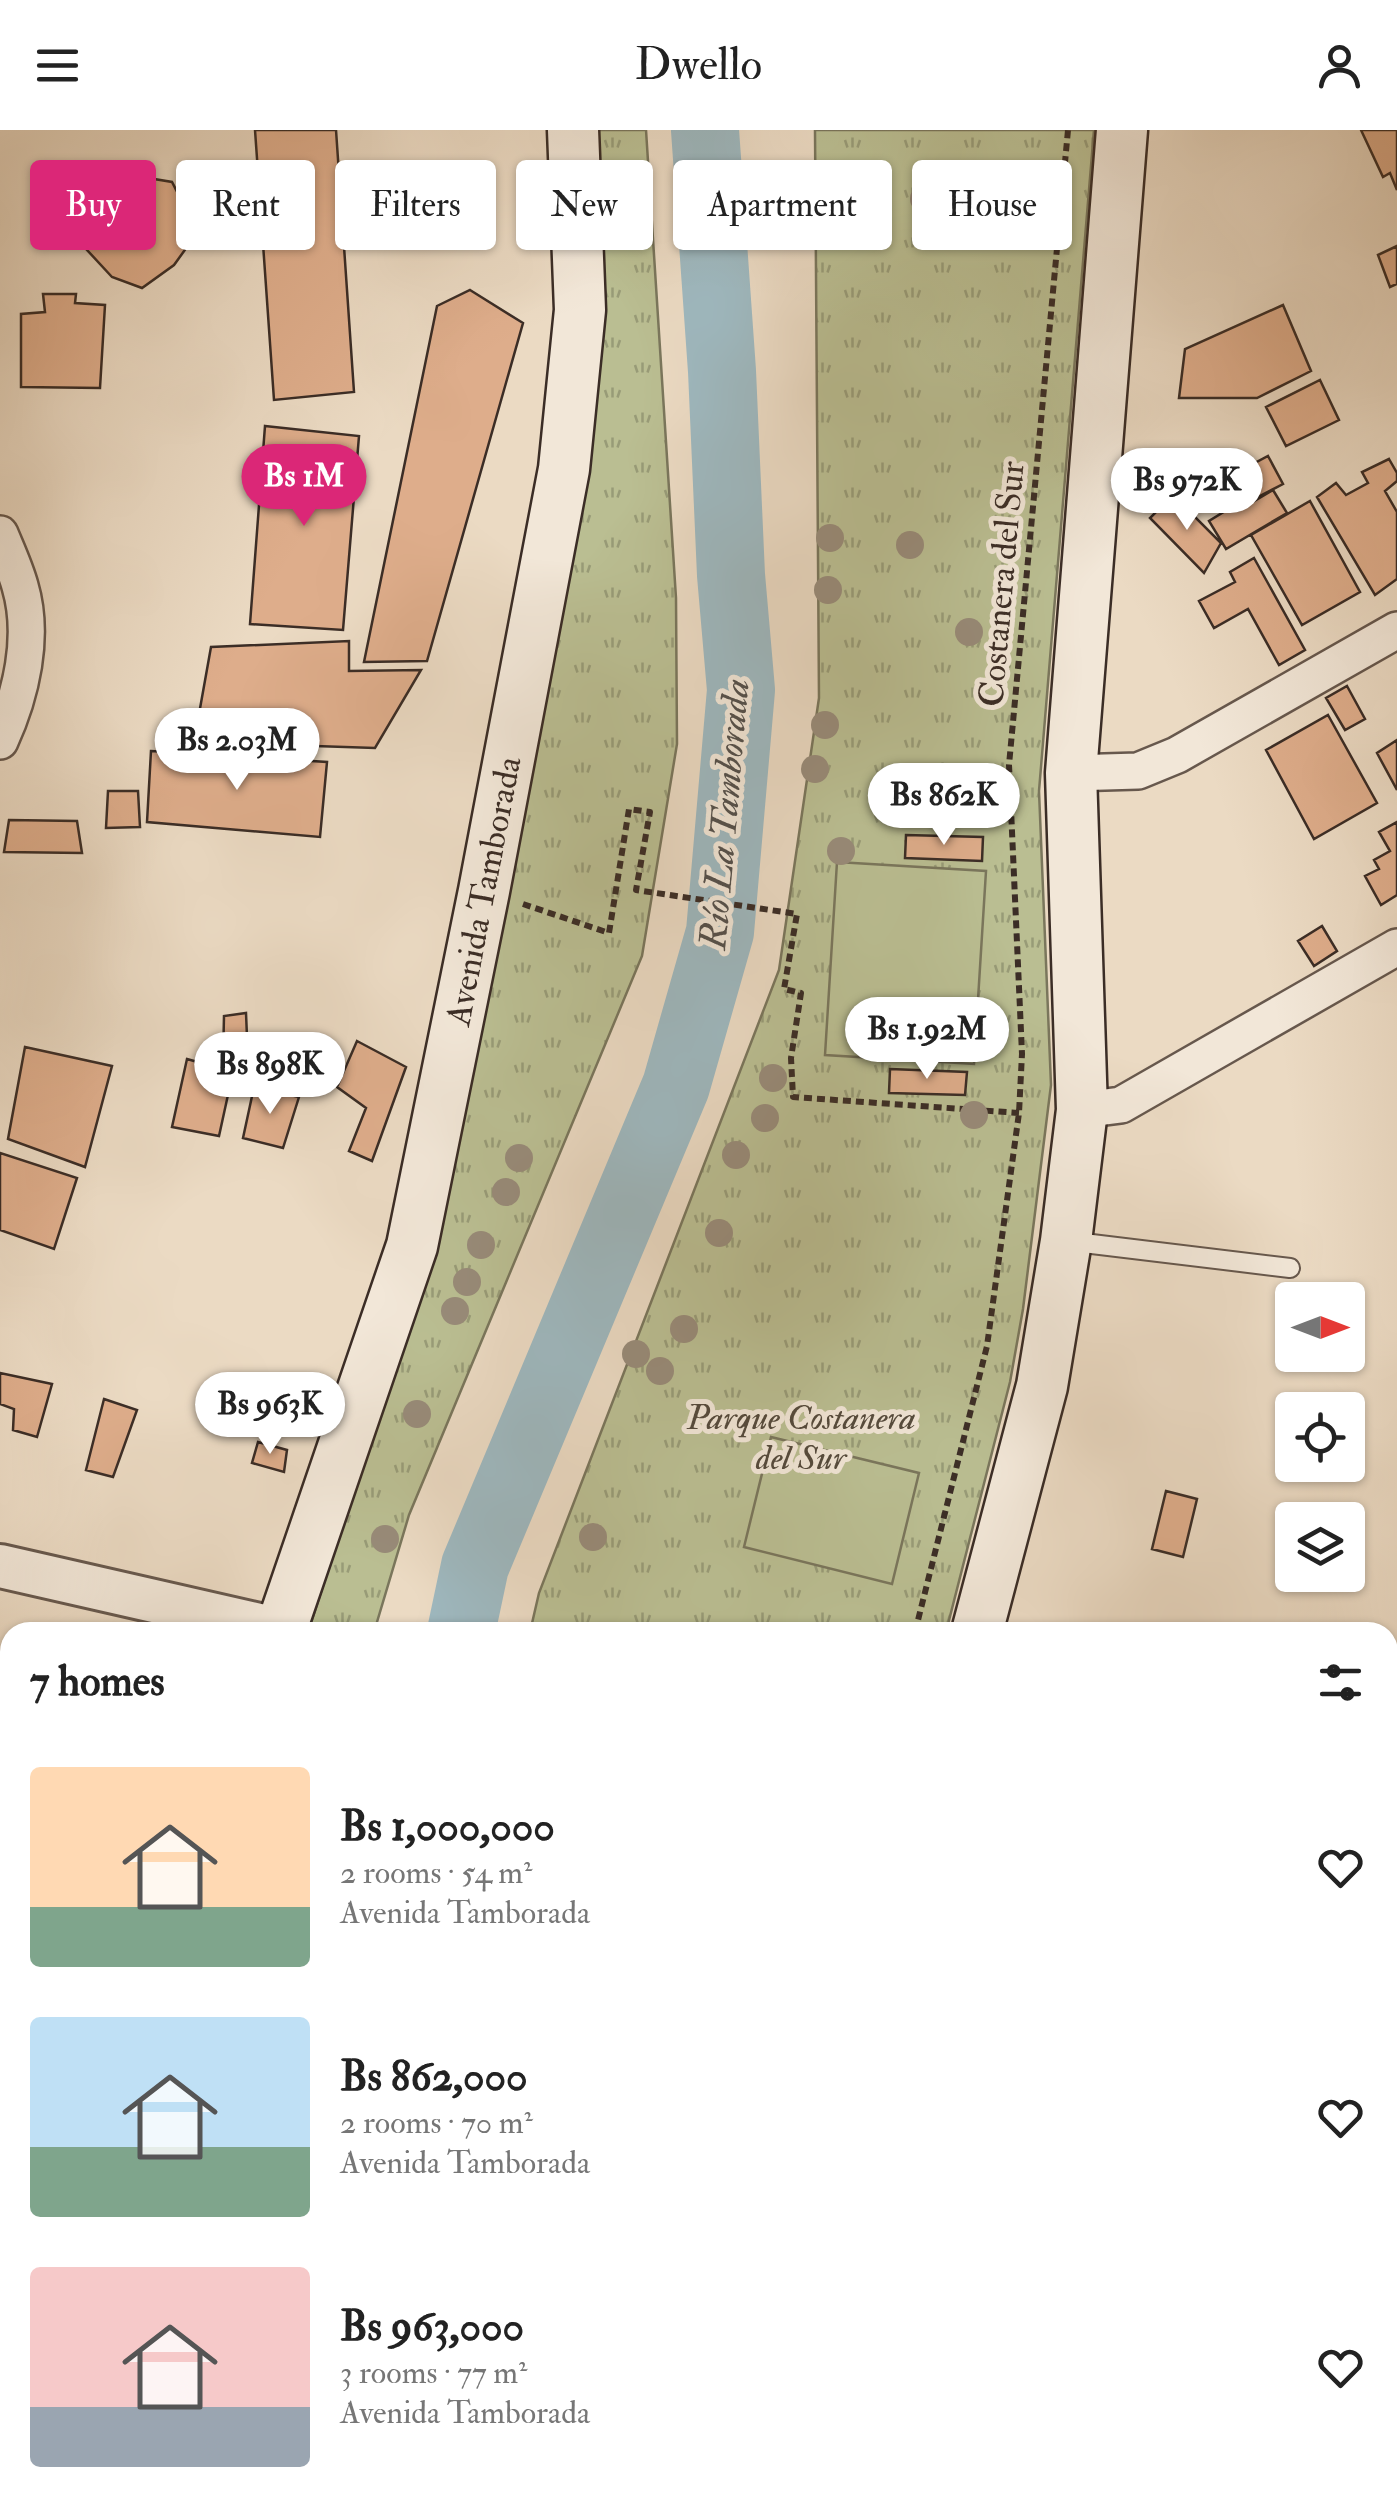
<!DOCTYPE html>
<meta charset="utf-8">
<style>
body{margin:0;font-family:"IM FELL Double Pica",serif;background:#f2f2f2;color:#222;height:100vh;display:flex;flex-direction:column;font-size:38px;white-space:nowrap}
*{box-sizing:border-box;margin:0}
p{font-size:32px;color:#767676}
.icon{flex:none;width:55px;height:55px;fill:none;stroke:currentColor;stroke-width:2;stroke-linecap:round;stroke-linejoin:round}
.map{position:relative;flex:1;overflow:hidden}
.details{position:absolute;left:0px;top:1492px;width:1398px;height:892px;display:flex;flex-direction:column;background:#fff;border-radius:30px 30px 0 0;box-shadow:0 2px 8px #0004}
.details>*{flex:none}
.hud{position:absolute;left:30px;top:30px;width:1338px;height:90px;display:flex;gap:20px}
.needle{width:65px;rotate:90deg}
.tools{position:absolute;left:1275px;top:1152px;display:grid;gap:20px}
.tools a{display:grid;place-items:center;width:90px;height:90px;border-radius:10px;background:#fff;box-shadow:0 2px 8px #0004;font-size:50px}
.price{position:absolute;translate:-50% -85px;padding:0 22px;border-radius:35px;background:#fff;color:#222;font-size:32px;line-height:65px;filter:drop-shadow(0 2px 5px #0008)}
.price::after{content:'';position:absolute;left:50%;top:60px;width:30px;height:22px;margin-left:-15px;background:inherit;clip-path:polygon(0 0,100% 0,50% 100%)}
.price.current{background:#db2777;color:#fff}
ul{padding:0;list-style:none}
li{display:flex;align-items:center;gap:30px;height:250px;padding:0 30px}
li span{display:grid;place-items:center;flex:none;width:280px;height:200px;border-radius:10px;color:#555}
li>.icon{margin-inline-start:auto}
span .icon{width:120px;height:120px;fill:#fffc;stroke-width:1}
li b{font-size:42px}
h2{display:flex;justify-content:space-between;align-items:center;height:120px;padding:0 30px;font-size:42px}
.chip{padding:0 35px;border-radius:10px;background:#fff;box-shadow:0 2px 8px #0004;font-size:35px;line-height:90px}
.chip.current{background:#db2777;color:#fff}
header{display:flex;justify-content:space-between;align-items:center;height:130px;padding:0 30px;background:#fff;font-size:45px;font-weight:600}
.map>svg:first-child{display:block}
.grass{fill:url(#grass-tufts);stroke:#7a765c;stroke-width:2.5}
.pitch{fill:#babe92;stroke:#7a765c;stroke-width:2.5}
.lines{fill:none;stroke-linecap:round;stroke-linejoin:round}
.river{stroke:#9eb8bf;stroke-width:68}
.building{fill:#dead8b;stroke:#3b2d26;stroke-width:2.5}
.service-casing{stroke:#67584d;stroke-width:22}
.minor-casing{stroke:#67584d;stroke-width:40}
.tertiary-casing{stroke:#67584d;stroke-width:48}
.secondary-casing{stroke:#3b2d26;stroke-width:55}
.path{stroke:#3b2d26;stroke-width:6;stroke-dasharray:8 5;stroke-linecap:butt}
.service{stroke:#f2e7d8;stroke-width:18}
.minor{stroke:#f2e7d8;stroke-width:35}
.tertiary{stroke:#f2e7d8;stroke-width:42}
.secondary{stroke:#f2e7d8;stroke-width:50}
.tree{fill:#988b79}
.labels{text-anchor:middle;stroke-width:10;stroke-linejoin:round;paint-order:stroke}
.street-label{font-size:35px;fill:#3b2d26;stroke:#f2e7d8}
.park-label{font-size:35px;font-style:italic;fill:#544a3c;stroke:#f2e7d8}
.water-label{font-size:38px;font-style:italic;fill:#54504c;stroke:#f2e7d8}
</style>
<header><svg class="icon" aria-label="menu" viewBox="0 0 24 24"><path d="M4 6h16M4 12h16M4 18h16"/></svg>Dwello<svg class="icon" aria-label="person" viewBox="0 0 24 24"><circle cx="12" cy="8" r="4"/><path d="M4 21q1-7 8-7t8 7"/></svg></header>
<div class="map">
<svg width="1397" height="2384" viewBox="0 0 1397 2384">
<defs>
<pattern id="grass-tufts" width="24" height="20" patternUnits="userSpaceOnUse" patternTransform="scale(2.5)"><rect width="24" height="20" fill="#babe92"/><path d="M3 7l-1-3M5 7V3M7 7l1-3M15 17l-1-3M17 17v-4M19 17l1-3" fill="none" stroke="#989b77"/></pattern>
</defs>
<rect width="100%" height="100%" fill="#ebdac3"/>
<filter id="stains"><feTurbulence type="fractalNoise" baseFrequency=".002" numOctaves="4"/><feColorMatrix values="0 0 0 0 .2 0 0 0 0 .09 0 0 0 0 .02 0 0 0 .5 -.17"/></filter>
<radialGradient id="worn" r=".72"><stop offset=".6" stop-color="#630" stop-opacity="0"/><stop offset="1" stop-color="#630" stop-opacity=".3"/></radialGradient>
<path class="grass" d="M594 0H646L676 468 677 614 642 826 409 1385 374 1502H308L434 1115Z
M815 0H1094L1039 661 1051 955 1023 1179 1010 1252 946 1502H530L539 1463 779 840 819 568Z
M468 2375H628L625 2384H469Z"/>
<path class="pitch" d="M837 732 986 741 974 934 825 925Z
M771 1307 919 1343 892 1454 744 1417Z"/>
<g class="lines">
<path class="river" d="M461 1502 475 1436 676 956 720 802 741 560 731 445 722 241 705 0
M386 2375V2384"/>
</g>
<path class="building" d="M255 0H336L354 262 274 270Z
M1361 0H1397V60L1390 43 1383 47Z
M124 44 172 52 192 91 187 117 174 135 142 158 112 147 75 107 84 60Z
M1397 116V154L1390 157 1378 125Z
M470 160 523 193 427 531 364 532 437 176Z
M43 164H76L75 173 105 175 100 258 21 257V184L45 182Z
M1283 175 1311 241 1257 268H1179L1185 219Z
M1320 250 1339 290 1286 316 1266 277Z
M265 296 359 306 343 500 250 494Z
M1268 326 1283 354 1237 378 1223 350Z
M1389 329 1397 343V351L1385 361 1397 382V449L1375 465 1317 367 1336 353 1346 365 1368 353 1362 342Z
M1273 360 1287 383 1226 419 1209 391 1235 375 1239 380Z
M1173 365 1221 413 1204 443 1150 388Z
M1310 371 1360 462 1302 495 1251 405Z
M1254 428 1305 520 1279 535 1248 479 1214 498 1199 471 1235 452 1230 442Z
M349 511V541L421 540 375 618 194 612 211 517Z
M1347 556 1365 589 1345 600 1326 568Z
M1328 585 1377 673 1314 709 1266 620Z
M1397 610V660L1377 623Z
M151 621 327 632 320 707 147 692Z
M108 661H138L140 697 106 698Z
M9 690 77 691 82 723 4 722Z
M1397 692V765L1381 775 1365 746 1379 739 1374 730 1390 721 1379 702Z
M906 705 983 707 982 731 905 728Z
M1322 796 1337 821 1314 836 1298 811Z
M246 883 248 931H223L224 886Z
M357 911 406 937 372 1031 349 1021 366 978 337 957Z
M25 917 112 936 85 1037 8 1009Z
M187 929 233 942 219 1006 172 997Z
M890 939 967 942 965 965 889 963Z
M254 957 299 967 283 1018 243 1008Z
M0 1023 77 1048 54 1119 0 1100Z
M0 1243 52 1254 37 1307 13 1300 14 1279 0 1274Z
M104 1269 137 1280 113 1347 86 1340Z
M258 1312 287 1320 284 1342 252 1333Z
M1166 1361 1197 1369 1183 1427 1152 1419Z
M0 1702 10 1704V1778L0 1776Z
M2 1776 10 1778V1833L0 1830Z
M0 1840 10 1843V1897L6 1913 0 1911Z
M1397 1959V2048L1388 2054V1965Z
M1397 2096V2213L1393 2216 1388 2209V2103Z
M741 2375H807L812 2384H747Z"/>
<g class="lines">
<g class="service-casing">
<path id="service" d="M1067 1111 1290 1138"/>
</g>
<g class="minor-casing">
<path id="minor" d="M0 404C7 421 15 438 20 456 35 507 21 565 0 611
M1071 643 1138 641 1177 625 1397 500
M1082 980 1121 975 1397 817
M0 1665 10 1667
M1388 1677 1397 1672
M0 1939 10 1941
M0 2336 10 2338"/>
</g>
<g class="tertiary-casing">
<path id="tertiary" d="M0 1436 281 1500"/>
</g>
<g class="secondary-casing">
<path id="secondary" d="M280 1502 412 1116 484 761 564 339 580 180 573 0
M977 1502 1042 1256 1066 1111 1082 980 1071 643 1122 0
M174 2375 176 2384
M649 2384 652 2375"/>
</g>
<path class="path" d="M523 774 609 803 629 679 650 682 636 760 797 784 784 859 801 863 791 928 793 967 1019 983
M915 1502 987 1216 1019 983 1022 924 1009 635 1068 0
M591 2384 593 2375"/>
<use href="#service" class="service"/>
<use href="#minor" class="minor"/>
<use href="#tertiary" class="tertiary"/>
<use href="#secondary" class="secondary"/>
</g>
<g class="tree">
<circle cx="924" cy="69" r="14"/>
<circle cx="830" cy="408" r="14"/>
<circle cx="910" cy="415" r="14"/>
<circle cx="828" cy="460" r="14"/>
<circle cx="969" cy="502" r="14"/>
<circle cx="825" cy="595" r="14"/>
<circle cx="815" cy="639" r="14"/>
<circle cx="921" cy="681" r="14"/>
<circle cx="841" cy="721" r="14"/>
<circle cx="773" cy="948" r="14"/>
<circle cx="974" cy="985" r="14"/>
<circle cx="765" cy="988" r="14"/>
<circle cx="736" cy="1025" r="14"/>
<circle cx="519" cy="1028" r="14"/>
<circle cx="506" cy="1062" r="14"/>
<circle cx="719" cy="1103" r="14"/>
<circle cx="481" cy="1115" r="14"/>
<circle cx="467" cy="1152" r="14"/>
<circle cx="455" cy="1181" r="14"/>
<circle cx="684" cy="1199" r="14"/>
<circle cx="636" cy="1224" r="14"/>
<circle cx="660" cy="1241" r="14"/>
<circle cx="417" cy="1284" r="14"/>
<circle cx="593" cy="1407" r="14"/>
<circle cx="385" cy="1409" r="14"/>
</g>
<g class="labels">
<g class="street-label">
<text transform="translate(1001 454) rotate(-85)" y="12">Costanera del Sur</text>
<text transform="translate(483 761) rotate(-79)" y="12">Avenida Tamborada</text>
</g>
<g class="park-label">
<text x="801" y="1299">Parque Costanera<tspan x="801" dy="40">del Sur</tspan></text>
</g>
<g class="water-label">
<text transform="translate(724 684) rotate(-85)" y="13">Río La Tamborada</text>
</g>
</g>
<rect width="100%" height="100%" filter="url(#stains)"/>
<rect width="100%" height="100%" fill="url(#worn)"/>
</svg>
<div class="tools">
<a><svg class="needle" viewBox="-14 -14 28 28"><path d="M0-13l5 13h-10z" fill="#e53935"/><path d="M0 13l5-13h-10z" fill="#767676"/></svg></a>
<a><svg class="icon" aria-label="locate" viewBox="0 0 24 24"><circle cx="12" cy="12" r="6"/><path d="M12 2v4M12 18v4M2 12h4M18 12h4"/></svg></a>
<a><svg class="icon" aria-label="layers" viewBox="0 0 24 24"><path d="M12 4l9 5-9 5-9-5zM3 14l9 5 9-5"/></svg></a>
</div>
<b class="price current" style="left:304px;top:399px">Bs 1M</b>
<b class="price" style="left:1187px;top:403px">Bs 972K</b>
<b class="price" style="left:237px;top:663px">Bs 2.03M</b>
<b class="price" style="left:944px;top:718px">Bs 862K</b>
<b class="price" style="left:927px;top:952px">Bs 1.92M</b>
<b class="price" style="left:270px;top:987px">Bs 898K</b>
<b class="price" style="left:270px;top:1327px">Bs 963K</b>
<div class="hud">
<a class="chip current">Buy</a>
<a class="chip">Rent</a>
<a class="chip">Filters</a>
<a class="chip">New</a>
<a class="chip">Apartment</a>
<a class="chip">House</a>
</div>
<section class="details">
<h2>7 homes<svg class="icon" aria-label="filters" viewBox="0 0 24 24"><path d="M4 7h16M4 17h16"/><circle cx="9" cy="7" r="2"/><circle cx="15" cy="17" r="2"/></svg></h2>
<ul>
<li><span style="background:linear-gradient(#ffd9b3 70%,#7fa58c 0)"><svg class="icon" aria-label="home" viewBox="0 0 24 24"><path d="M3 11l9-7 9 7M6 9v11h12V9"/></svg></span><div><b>Bs 1,000,000</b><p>2 rooms · 54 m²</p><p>Avenida Tamborada</p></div><svg class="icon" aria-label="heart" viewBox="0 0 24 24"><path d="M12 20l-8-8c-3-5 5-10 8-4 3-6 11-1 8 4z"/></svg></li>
<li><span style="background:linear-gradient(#bfe0f5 65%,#7fa58c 0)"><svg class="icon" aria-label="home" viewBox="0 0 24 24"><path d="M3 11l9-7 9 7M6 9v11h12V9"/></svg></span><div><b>Bs 862,000</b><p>2 rooms · 70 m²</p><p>Avenida Tamborada</p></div><svg class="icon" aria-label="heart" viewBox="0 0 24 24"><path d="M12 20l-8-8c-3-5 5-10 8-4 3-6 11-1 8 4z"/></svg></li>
<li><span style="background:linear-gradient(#f6c9c9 70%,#9aa5b1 0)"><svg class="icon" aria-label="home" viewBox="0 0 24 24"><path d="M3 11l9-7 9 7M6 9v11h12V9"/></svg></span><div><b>Bs 963,000</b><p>3 rooms · 77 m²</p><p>Avenida Tamborada</p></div><svg class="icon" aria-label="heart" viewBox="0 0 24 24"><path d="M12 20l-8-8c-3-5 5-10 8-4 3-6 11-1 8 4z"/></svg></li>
</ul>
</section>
</div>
